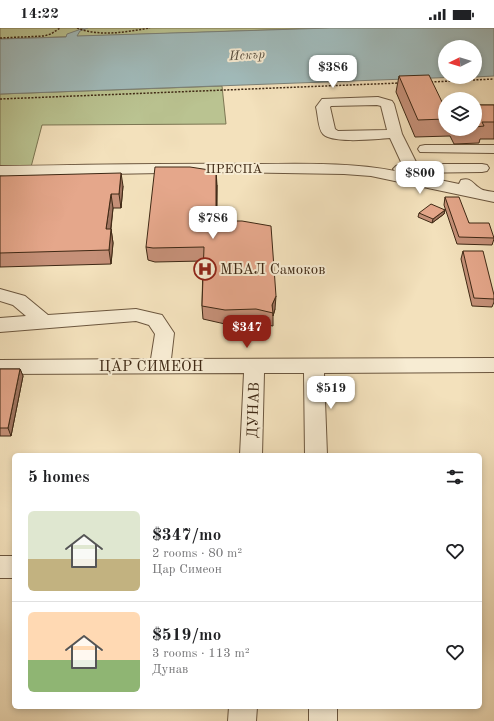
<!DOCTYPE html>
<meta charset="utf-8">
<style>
body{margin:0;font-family:"Old Standard TT",serif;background:#f6f6f6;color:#202124;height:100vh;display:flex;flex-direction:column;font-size:15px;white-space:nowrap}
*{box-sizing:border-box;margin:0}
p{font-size:13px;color:#757577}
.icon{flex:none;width:22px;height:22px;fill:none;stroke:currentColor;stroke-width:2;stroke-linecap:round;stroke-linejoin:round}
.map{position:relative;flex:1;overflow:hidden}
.panel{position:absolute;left:12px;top:425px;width:470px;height:256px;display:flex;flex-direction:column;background:#fff;border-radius:6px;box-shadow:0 2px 6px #0003}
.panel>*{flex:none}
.needle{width:26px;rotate:265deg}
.fabs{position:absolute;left:438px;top:12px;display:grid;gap:8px}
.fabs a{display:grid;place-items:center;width:44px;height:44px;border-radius:50%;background:#fff;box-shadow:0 2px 6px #0003;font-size:20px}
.price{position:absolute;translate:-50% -34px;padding:0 9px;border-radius:8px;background:#fff;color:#222;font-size:13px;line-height:26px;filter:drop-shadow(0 1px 2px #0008)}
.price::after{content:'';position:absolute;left:50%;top:24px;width:12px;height:9px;margin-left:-6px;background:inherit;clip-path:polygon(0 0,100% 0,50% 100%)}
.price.active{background:#8f2418;color:#fff}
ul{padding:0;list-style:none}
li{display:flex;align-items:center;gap:12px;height:100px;padding:0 16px}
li+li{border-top:1px solid #e0e0e0}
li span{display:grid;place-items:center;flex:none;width:112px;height:80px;border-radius:6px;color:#555}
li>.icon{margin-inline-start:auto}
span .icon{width:48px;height:48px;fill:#fffc;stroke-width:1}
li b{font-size:17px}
h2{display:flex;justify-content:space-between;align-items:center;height:48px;padding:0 16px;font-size:17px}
.status{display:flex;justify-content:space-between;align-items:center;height:28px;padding:0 20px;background:#fff;direction:ltr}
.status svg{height:11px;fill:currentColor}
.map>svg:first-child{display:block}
.green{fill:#bac391;stroke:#7c7653}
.water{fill:#a1bbbb;stroke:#7a8179}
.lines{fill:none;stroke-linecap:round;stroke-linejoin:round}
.minor-casing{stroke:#6c573f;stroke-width:2}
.path{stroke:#3f2915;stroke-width:1.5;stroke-dasharray:2 1.5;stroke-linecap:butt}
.minor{fill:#f7ecd3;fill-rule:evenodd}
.wall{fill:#c59078;stroke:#3f2915}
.shaded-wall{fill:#a07561;stroke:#3f2915}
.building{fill:#e5a78b;stroke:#3f2915}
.labels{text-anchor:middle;stroke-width:4;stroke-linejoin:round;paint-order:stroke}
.far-water-label{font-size:13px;font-style:italic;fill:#584e3e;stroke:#f7ecd3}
.far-street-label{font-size:13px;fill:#3f2915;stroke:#f7ecd3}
.poi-label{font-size:15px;fill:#3f2915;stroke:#f7ecd3;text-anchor:start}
.street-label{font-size:15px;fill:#3f2915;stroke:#f7ecd3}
</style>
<div class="status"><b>14:22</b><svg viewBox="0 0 49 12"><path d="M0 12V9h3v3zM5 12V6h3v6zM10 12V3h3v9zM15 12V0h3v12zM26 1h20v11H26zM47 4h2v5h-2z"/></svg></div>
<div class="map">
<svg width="494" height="693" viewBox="0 0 494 693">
<rect width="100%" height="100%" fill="#f3e1bc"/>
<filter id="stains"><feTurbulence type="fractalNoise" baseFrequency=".005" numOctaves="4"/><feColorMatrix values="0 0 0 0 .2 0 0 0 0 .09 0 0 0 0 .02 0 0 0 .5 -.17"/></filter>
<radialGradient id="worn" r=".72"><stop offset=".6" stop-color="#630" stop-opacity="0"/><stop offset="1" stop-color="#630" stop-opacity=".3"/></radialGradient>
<path class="green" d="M0 0H330L0 11Z
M222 58 226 96 42 97 31 139H0V66Z"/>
<path class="water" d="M84 0H88L80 3 77 8 330 0H494V48L475 49V19H445V49H460L0 66V11L66 9 67 6Z"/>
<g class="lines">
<g class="minor-casing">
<path id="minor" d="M378 69 392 73 394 76 402 106 417 136H482L487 137 489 140 487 143 482 144 406 145 459 156 461 152C472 149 472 156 481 161 484 163 490 163 494 164V174L371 148 344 146 215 144 0 148V138C85 137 170 135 256 136 302 136 349 134 395 143L393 141 396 138 402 136 390 110C376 111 333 116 323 106 318 101 318 86 316 79L322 71ZM377 77 381 78 387 102 338 103 335 101 330 79 331 78Z
M425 117H494V125L420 124 418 121 420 118Z
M0 261 25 268 48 287 136 281 162 287 174 305 171 331 494 330V344L324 345 327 427H305L304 345H264L262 427H240L244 345 0 346V332L151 331 155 306 149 297 136 293 0 304V290L26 288 13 277 0 273Z
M0 528H14V550H0Z
M229 679H257L256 693H228Z
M309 679H337V693H309Z"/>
</g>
<path class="path" d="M77 0C101 9 125 4 150 0
M0 10 44 8 51 6 60 0
M431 54 494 51
M0 71 400 55"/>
<use href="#minor" class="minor"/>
</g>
<path class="wall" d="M399 48 445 78V101H475V77H494V111H480L479 115 454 116 450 108 415 109 396 64Z
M0 148 123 158 121 180H113L111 201 113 215 111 236 0 239Z
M217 157V193L275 281 273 288V298L255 295 225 296 203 291 202 278 203 233 155 234 148 232 146 219Z
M445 169 469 195 494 209V211L492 217 457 216 444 177Z
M445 182 444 186 432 195 418 189 419 185Z
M463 223 494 267V274L492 279 472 278 461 231Z
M0 341H20L23 348 11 408H0Z"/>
<path class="shaded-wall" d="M216 143 217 157 216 206Z
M121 145 123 158 121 180 119 166Z
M111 166 113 180 109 215 106 201Z
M445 182 444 186 432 195 433 191Z
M111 201 113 215 111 236 109 222Z
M276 268 275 281 273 288 272 277Z
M20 341 23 348 11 408 8 400Z"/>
<path class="building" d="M429 47 444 78H445V91L418 92 399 48Z
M475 77H494V94H482L484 98 475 99Z
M155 139H190L216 143V193H242L271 198 276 268 272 277 273 285 256 281 225 282 202 278 204 219 153 220 146 219Z
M121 145 119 166H111L106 201H111L109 222 0 225V148Z
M445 169H459L469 195H489L494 210 459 209Z
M431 176 445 182 433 191 419 185Z
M463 223H483L494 267V271L474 270Z
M0 341H20L8 400H0Z"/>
<defs>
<g id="hospital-ring" transform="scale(1.15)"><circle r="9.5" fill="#f7ecd3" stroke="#8f2418" stroke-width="1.5"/><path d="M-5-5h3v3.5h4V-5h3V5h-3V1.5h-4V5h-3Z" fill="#8f2418"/></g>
</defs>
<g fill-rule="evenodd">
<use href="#hospital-ring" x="205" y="241"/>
</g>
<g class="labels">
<g class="far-water-label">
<text transform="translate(247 26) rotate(-4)" y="5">Искър</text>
</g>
<g class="far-street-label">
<text x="234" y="145">ПРЕСПА</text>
</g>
<g class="poi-label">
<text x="220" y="246">МБАЛ Самоков</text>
</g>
<g class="street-label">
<text x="151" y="343">ЦАР СИМЕОН</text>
<text transform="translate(253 382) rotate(-88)" y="5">ДУНАВ</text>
</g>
</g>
<rect width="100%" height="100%" filter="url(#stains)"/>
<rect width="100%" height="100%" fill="url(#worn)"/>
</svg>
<div class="fabs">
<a><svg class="needle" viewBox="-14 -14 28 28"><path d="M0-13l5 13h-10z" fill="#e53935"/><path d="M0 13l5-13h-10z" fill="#757577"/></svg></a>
<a><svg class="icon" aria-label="layers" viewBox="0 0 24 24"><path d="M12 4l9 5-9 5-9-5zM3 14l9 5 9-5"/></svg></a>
</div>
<b class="price" style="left:333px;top:61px">$386</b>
<b class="price" style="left:420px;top:167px">$800</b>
<b class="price" style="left:213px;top:212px">$786</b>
<b class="price active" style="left:247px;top:321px">$347</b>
<b class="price" style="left:331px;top:382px">$519</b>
<section class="panel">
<h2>5 homes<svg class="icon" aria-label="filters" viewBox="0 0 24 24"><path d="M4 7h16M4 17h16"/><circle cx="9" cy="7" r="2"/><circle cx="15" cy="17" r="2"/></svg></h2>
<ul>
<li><span style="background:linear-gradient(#dfe7d0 60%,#c2b280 0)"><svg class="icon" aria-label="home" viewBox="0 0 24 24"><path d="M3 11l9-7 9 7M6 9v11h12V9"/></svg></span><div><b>$347/mo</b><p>2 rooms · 80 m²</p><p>Цар Симеон</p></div><svg class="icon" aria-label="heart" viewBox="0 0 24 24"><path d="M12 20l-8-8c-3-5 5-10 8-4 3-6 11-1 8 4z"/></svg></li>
<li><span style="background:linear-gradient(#ffd9b3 60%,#8fb573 0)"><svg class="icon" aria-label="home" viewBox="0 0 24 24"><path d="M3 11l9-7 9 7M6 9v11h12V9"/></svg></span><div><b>$519/mo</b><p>3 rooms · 113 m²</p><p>Дунав</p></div><svg class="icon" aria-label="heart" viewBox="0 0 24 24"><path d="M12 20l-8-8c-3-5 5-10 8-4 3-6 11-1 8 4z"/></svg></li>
</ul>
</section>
</div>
